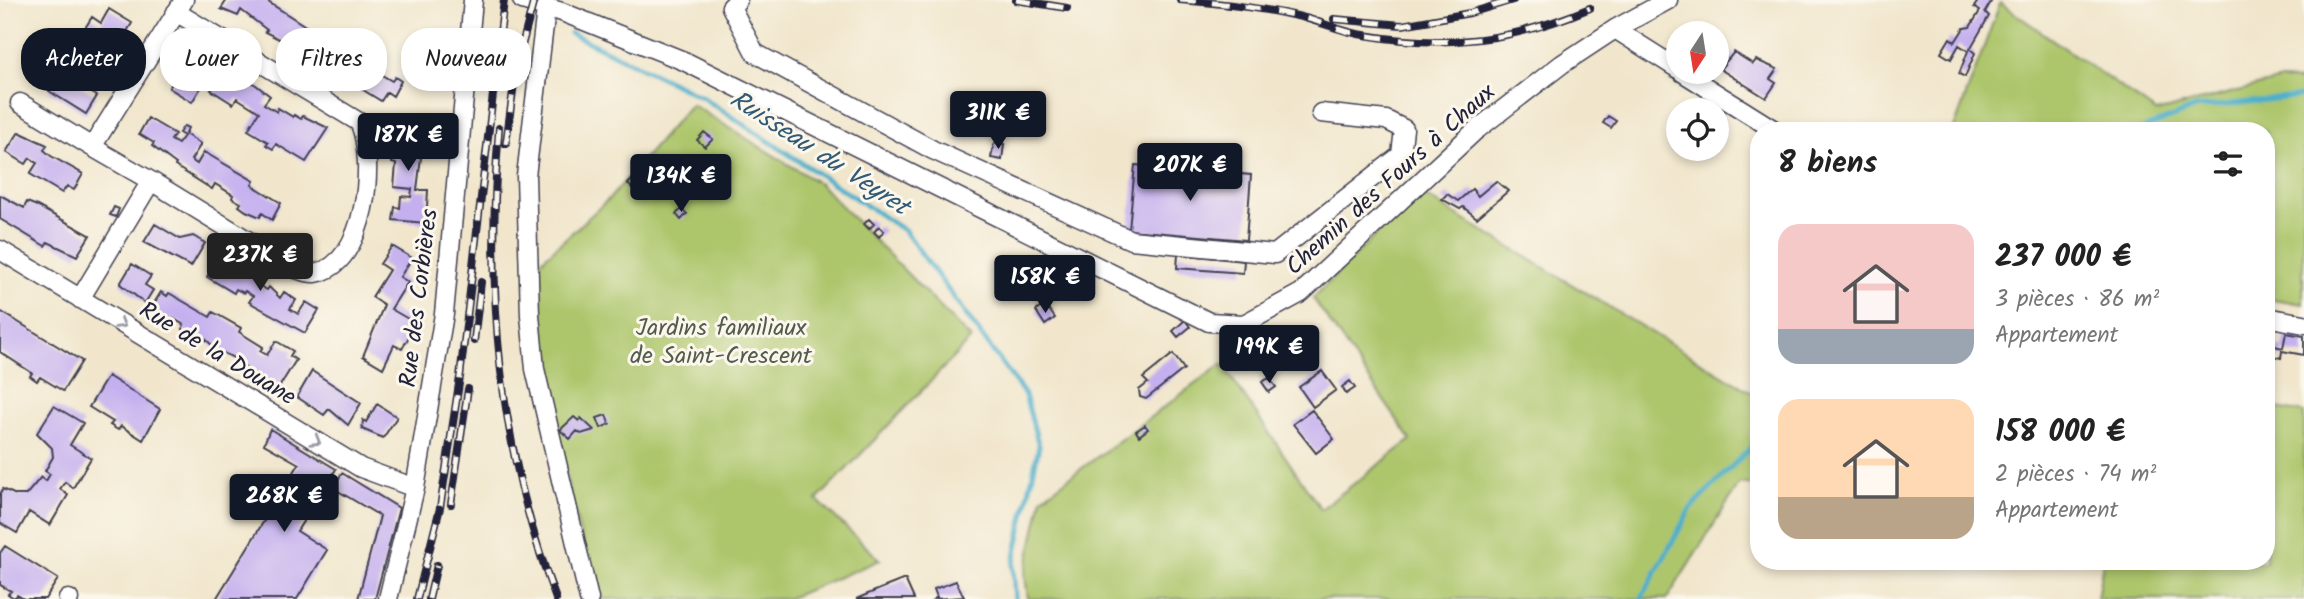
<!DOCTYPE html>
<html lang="fr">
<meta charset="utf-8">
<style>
body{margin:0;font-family:Kalam,sans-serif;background:#f2f2f2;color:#222;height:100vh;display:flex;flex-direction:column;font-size:26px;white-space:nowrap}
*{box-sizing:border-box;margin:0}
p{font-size:23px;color:#767676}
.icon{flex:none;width:38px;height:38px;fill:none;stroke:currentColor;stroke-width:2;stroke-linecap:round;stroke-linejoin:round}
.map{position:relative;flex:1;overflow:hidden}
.details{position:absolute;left:1750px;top:122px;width:525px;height:448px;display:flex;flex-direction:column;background:#fff;border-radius:28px;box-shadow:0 4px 10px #0003}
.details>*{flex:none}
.banner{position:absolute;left:21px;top:28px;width:665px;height:63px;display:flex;gap:14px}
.needle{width:46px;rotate:192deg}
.controls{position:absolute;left:1666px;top:21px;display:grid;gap:14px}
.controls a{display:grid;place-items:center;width:63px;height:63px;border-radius:50%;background:#fff;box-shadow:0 4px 10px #0003;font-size:35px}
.price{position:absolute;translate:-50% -60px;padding:0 16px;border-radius:7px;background:#111827;color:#fff;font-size:23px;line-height:46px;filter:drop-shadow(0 2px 4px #0008)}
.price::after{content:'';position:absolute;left:50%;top:42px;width:21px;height:16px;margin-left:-10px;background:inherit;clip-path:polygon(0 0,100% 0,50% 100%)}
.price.on{background:#222;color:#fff}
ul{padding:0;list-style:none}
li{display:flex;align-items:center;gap:21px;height:175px;padding:0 28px}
li span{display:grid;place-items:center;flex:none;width:196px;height:140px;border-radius:21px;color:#555}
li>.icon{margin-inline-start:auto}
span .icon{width:84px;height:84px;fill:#fffc;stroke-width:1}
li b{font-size:30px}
h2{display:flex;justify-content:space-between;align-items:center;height:84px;padding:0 28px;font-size:30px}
.chip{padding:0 24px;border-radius:28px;background:#fff;box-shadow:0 4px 10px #0003;font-size:24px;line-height:63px}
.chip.on{background:#111827;color:#fff}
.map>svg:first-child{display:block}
.green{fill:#adc66c;stroke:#687454;stroke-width:2}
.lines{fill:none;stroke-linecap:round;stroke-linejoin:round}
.stream{stroke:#4cafcb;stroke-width:5}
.building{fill:#c5b0ef}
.minor-casing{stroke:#413f51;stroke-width:21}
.minor{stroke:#fff;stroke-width:18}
.rail-casing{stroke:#22223b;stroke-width:8}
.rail{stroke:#fbf7ec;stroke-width:5;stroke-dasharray:16;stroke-linecap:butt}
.oneway{stroke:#9c9ca7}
.labels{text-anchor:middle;stroke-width:6;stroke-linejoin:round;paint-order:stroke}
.street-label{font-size:24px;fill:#22223b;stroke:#fbf7ec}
.park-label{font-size:24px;fill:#535b4c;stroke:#fbf7ec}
.water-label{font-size:26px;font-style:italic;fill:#335a75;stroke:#fbf7ec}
</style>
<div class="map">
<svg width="2304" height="599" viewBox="0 0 2304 599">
<rect width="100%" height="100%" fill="#fbf7ec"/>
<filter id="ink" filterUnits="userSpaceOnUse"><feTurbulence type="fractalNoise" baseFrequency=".0143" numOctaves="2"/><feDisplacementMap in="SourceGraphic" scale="14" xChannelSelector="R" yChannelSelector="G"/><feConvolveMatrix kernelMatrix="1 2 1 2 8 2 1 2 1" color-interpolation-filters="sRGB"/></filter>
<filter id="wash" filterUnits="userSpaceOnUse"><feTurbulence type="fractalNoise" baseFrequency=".00686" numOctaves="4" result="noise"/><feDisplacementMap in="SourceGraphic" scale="28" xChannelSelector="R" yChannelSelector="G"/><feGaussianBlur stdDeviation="1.57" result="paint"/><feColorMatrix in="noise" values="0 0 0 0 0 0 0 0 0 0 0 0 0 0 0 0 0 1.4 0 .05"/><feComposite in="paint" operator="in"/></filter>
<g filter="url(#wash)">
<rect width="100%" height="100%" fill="#f1e6cc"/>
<path class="green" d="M2000 3 2156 112 2281 80 2304 81 2303 304 2266 298V131H1953Z
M691 104 820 184 971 339 817 500 880 560 787 599H598C566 491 545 381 532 269L611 197Z
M1418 192 1759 397V486L1740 483 1667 599H1028L1025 575 1042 498 1222 364 1321 509 1411 440 1313 298Z
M2266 406 2304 413V599H2097L2103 562H2266Z"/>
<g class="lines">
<path class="stream" d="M570 33 702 97 905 231 1025 395 1039 446 1013 566 1015 599
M2138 131 2195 108 2304 96
M1641 599 1691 508 1759 439"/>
</g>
<g id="blocks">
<path class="building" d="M227 0H265L307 27 301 36 309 41 314 33 334 46 329 55 336 59 341 51 392 81 395 77 401 81 393 96 387 92 381 101 350 82 330 75 321 68 323 63 303 51 294 48 292 51 285 47 287 43 265 32 267 30 241 10 238 16 221 9Z
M1979 0H1992L1985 12 1989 16 1970 49 1975 53 1965 77 1959 74 1968 51 1959 45 1951 59 1941 53 1950 38 1955 42 1964 28 1970 27 1980 11 1974 7Z
M109 9 132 23 119 45 124 50 116 64 102 55 106 48 82 33 92 17 101 23Z
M1734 52 1753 64 1756 60 1777 69 1770 79 1776 83 1766 98 1720 69Z
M188 57 211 71 214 65 233 78 236 73 256 85 270 96 264 104 277 112 278 108 293 117 294 115 301 119 303 116 328 128 306 162 276 144 273 149 266 145 268 142 248 130 259 112 237 98 233 104 211 90 214 86 205 81 192 102 169 88Z
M44 60 52 66 45 77 36 70Z
M62 68 79 79 77 84 97 96 86 114 49 91Z
M1608 116 1616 121 1611 128 1603 123Z
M148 118 175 134 171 140 178 144 184 136 179 133 184 126 188 128 185 134 201 144 191 160 197 164 204 152 254 181 252 185 281 203 272 220 262 213 260 217 246 211 239 206 241 203 232 198 233 195 215 184 212 189 175 166 176 164 152 146 154 143 139 134Z
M392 123 421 125 419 143 415 142 413 156 421 157 417 190H428L426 223 393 220 395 207 400 208 401 196 411 197 412 189 394 187 396 164 392 163Z
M19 132 47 145 44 150 51 156 83 174 74 190 67 186 62 193 30 174 37 163 30 158 26 164 6 152Z
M704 132 713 139 705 147 697 140Z
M994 143 1004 144 1002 160 991 158Z
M1135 165 1251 175 1246 240 1129 230Z
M637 175 645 183 636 192 628 184Z
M1496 181 1508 191 1477 218 1463 207 1460 209 1442 199 1447 194 1458 201 1472 189 1478 196Z
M0 195 24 208 27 202 37 206 90 235 77 256 48 242 45 246 0 219Z
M114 207 119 209 116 217 110 215Z
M682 209 687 214 681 220 676 214Z
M869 219 874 224 869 229 864 224Z
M155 224 180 239 193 236 205 243 191 267 144 242Z
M879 226 884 231 879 237 874 232Z
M392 246 412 258 400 277 408 282 391 309 410 320 405 329 411 333 402 349 394 345 383 368 363 356 384 305 372 297 389 270 380 264Z
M223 249 236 256 232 262 254 275 262 283 260 286 267 290 269 287 280 298 284 292 296 300 290 309 298 314 306 302 319 310 305 333 249 302 253 296 245 291 244 293 236 289 234 293 207 277Z
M1178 254 1244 261 1243 273 1177 268Z
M132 264 151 276 145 285 153 290 145 303 120 284Z
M161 292 167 296 169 293 210 317 213 312 241 328 239 332 263 347 260 351 267 355 276 341 293 351 290 356 296 360 278 389 248 371 240 361 217 350 199 333 197 338 182 329 184 325 172 318 170 322 150 310Z
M1045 304 1055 318 1045 325 1036 311Z
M0 311 82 361 63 391 40 377 37 381 30 376 32 373 0 352Z
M1185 320 1190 327 1178 337 1173 331Z
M2286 333 2304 336V355L2282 351 2281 358 2268 355 2270 345 2283 348Z
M1173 354 1184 369 1146 399 1140 397 1139 390 1148 383 1143 378Z
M312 371 361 403 348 425 329 409 324 415 297 397Z
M1322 371 1336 390 1313 407 1299 387Z
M108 376 160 409 143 440 121 426 118 430 110 425 113 422 89 407Z
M1269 378 1276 387 1269 392 1262 382Z
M1350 381 1355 388 1346 394 1342 387Z
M377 404 397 417 383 438 362 429 363 420 366 422Z
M54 406 83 423 70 445 91 458 73 488 65 482 60 489 68 495 50 525 29 512 17 533 0 523V494L3 489 16 495H26L41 477 46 481 50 474 45 471 53 457 52 448 37 433Z
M1312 410 1334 439 1316 453 1293 424Z
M606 415 610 424 601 428 597 418Z
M574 417 579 421 581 418 594 430 581 434 577 431 570 439 560 430Z
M1145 425 1148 429 1139 436 1136 431Z
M270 429 336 469 316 502 328 509 324 518 311 509 297 531 327 550 297 599H216L299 464 264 444Z
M342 473 399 508 375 599H358L380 516 333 488Z
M5 546 58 579 45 599H24L17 595 14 598 8 594 11 591 0 585V553Z
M905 579 914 599H856L880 589Z
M956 581 964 597 934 599 937 597 934 589Z"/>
</g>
</g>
<g filter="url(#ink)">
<use href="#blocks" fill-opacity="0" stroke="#413f51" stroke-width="2"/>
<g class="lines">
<g class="minor-casing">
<path id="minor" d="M522 0 562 12 684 61 1209 322 1244 324 1301 293 1475 131 1562 64 1615 29 1668 0
M738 0 731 7 755 53 933 150 1131 240 1275 254 1401 155 1404 129 1386 120 1321 113
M546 9 526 176 530 315 535 369 589 599
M1615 29 1678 69
M1682 72 1776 131
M20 103 92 147
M151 181 293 268C300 270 308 274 315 273 366 266 377 159 359 122L176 12
M0 250 361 468 415 488
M80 299 151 181 92 147 184 0
M2266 317 2304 324
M68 599H69
M388 599 415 488 444 314 473 0"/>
</g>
<use href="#minor" class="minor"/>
<g class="rail-casing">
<path id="rail" d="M1016 0 1067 8
M1180 0C1219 3 1258 7 1297 16 1320 21 1341 32 1364 35 1448 49 1513 41 1590 8
M1334 19 1402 25 1470 13 1513 0
M499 128C486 293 497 443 556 599
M506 144 516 68 534 0
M474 341 481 282
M451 504 468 389
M417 599 440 508 460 377 504 0
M429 599 437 565"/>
</g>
<use href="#rail" class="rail"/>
</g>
<defs><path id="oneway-chevron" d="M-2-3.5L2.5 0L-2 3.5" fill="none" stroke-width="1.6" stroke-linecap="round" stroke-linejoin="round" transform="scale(1.75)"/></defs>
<g class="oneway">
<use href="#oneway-chevron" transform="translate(121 324) rotate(31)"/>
<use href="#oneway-chevron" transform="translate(316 441) rotate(31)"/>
</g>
</g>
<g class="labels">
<g class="street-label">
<text transform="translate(1390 179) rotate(-42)" y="8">Chemin des Fours à Chaux</text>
<text transform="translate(418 298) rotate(-83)" y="8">Rue des Corbières</text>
<text transform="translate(218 353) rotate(31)" y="8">Rue de la Douane</text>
</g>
<g class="park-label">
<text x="721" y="335">Jardins familiaux<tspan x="721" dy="28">de Saint-Crescent</tspan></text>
</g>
<g class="water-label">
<text transform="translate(820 152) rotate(33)" y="9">Ruisseau du Veyret</text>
</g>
</g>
</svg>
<div class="controls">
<a><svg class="needle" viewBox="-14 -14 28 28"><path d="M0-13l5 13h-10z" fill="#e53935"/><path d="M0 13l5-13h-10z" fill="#767676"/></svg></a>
<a><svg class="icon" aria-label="locate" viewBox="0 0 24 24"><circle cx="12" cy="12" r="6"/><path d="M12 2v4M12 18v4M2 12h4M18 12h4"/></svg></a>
</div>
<b class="price" style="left:998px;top:151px">311K €</b>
<b class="price" style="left:408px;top:173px">187K €</b>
<b class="price" style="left:1190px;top:203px">207K €</b>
<b class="price" style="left:681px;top:214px">134K €</b>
<b class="price on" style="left:260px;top:293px">237K €</b>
<b class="price" style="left:1045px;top:315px">158K €</b>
<b class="price" style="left:1269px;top:385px">199K €</b>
<b class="price" style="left:284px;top:534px">268K €</b>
<div class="banner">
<a class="chip on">Acheter</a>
<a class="chip">Louer</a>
<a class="chip">Filtres</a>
<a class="chip">Nouveau</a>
</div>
<section class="details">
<h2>8 biens<svg class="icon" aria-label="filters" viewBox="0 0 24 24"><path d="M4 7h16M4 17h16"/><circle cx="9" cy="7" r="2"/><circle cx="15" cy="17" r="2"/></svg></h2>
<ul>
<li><span style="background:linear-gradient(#f6c9c9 75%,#9aa5b1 0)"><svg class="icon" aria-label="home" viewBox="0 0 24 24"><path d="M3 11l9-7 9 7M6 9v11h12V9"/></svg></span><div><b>237 000 €</b><p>3 pièces · 86 m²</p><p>Appartement</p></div></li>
<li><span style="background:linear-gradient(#ffd9b3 70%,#b9a48a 0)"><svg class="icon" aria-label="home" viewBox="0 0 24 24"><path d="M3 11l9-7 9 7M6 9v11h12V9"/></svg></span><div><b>158 000 €</b><p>2 pièces · 74 m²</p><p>Appartement</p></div></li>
</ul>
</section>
</div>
